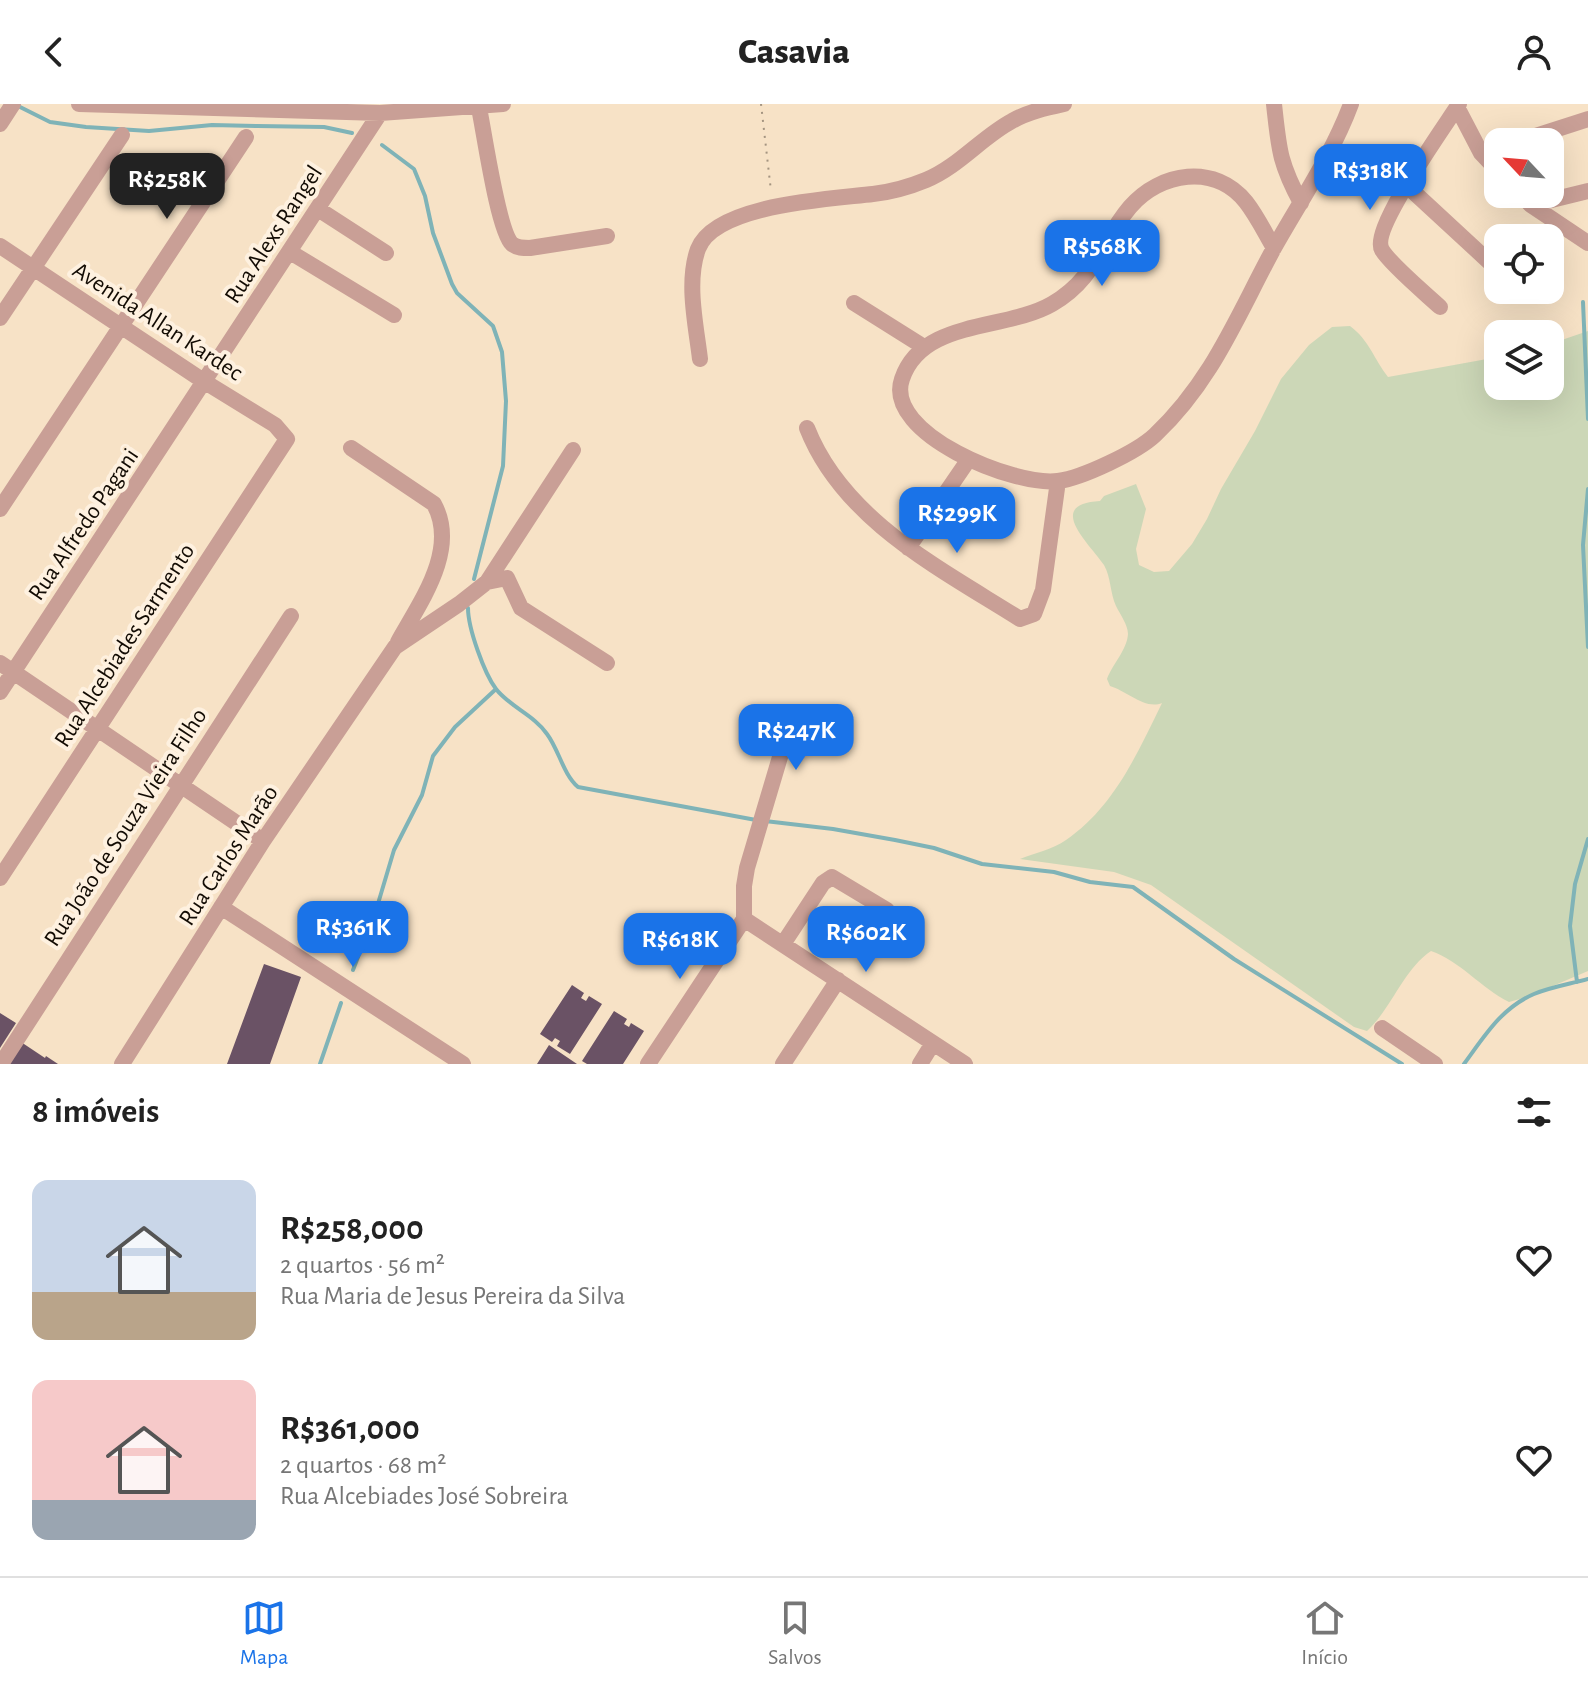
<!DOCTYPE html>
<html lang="pt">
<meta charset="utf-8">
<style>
body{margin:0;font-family:"Alegreya Sans",sans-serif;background:#f2f2f2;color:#222;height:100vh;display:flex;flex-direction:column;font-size:30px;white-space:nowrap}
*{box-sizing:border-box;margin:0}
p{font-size:26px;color:#767676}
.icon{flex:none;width:44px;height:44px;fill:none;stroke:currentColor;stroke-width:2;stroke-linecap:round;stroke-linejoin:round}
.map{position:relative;height:960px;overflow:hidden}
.panel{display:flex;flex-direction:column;background:#fff;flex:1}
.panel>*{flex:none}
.needle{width:52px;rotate:296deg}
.buttons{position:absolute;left:1484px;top:24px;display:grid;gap:16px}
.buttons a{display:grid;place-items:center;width:80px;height:80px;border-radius:16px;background:#fff;box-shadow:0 8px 32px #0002;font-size:40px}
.price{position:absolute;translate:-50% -68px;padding:0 18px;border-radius:16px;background:#1a73e8;color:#fff;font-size:26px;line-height:52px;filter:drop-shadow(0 2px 4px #0008)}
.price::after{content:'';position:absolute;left:50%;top:48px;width:24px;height:18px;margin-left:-12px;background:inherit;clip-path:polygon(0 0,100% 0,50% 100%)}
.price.on{background:#222;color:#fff}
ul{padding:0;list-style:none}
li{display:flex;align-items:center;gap:24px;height:200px;padding:0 32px}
li span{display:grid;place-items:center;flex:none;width:224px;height:160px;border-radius:16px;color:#555}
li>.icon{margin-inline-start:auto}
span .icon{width:96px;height:96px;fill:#fffc;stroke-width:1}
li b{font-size:34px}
h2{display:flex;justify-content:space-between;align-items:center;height:96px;padding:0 32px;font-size:34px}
header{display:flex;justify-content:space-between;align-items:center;height:104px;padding:0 32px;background:#fff;font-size:36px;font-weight:800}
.dock{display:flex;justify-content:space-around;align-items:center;height:112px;border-top:2px solid #e0e0e0;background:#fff;font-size:22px;color:#767676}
.dock a{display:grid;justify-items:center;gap:4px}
.dock .on{color:#1a73e8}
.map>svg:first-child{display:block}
.green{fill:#ccd7b7}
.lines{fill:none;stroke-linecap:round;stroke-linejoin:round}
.stream{stroke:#7fb3b7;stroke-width:4}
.building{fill:#6a5265}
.path{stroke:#a49480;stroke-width:2;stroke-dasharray:2 6;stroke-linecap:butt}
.minor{stroke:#c99f96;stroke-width:16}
.labels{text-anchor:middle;stroke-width:8;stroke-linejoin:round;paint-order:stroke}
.street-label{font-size:24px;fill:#120b03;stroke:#fef1e0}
</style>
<header><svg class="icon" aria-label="back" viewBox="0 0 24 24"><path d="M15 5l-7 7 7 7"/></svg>Casavia<svg class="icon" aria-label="person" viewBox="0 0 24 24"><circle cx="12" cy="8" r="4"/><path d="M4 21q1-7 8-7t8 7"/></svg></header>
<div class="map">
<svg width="1588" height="960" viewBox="0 0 1588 960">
<rect width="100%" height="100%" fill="#f7e2c6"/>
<path class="green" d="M1350 222C1369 236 1374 255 1388 273L1498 253V282H1550V240L1588 227V867L1527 893 1509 898C1481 884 1460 857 1431 847 1403 866 1392 904 1367 927L1354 923 1151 781 1114 768 1020 755C1035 749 1053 745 1066 736 1114 703 1137 650 1162 599 1145 606 1127 587 1110 582L1107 575C1112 561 1127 546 1128 530 1128 521 1120 510 1116 502 1110 489 1111 473 1104 461 1090 440 1044 400 1100 397L1104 392 1136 380 1146 405 1136 445 1139 461 1154 468 1169 467 1192 440 1207 415 1221 385 1255 327 1281 275 1309 241 1332 223Z"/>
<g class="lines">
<path class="stream" d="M16 1 50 18 86 23 149 27 212 21 257 22 324 23 352 29
M382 41 414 65 425 92 433 129 452 180 457 189 493 222 502 248 506 297 503 362 474 475
M1583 198 1588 315
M1588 385 1583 441 1588 543
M468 504C468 524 484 569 496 585 510 603 534 611 547 630 559 646 563 670 578 683L756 716
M765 717 833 725 895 736 934 744 982 760 1054 768 1090 778 1133 783 1234 855 1402 960
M353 866 377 803 394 746 422 691 433 652 455 623 496 585
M1577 878 1570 822 1575 780 1588 735
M320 960 341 899
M1464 960C1484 933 1501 904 1534 890 1551 883 1570 880 1588 875"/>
</g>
<path class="building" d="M264 860 301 873 270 960H227Z
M572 881 584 889 581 894 586 897 589 892 602 900 570 950 557 942 560 937 555 934 552 938 540 930Z
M614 907 627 915 624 920 629 923 631 919 644 927 623 960H587L582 957Z
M0 909 16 919 0 944Z
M21 938 45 954 46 952 58 960H6Z
M549 941 577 960H537Z"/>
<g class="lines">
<path class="path" d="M761 0 771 87"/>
<path class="minor" d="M79 0 380 9 503 0
M1274 0C1279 45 1279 58 1301 99
M1457 3 1481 49 1498 67
M479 4C484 27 498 127 512 140 517 144 523 144 530 144L607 132
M0 20 13 0
M1517 38 1588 15
M1406 81 1498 166
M1520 90 1531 101 1588 139
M1531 101 1588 87
M318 105 386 149
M0 142 205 278 275 321 287 335 0 774
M1274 144C1265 129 1257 112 1246 98 1215 59 1160 68 1130 103 1100 138 1097 174 1052 200 1005 227 922 215 902 275 883 330 1016 383 1058 377 1082 374 1137 348 1155 331 1213 276 1237 212 1274 144 1301 96 1332 51 1351 0
M290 148 394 211
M854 199 924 243
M1440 203C1426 190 1391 161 1382 146 1370 126 1445 22 1459 0
M0 214 122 31
M700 255C696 221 686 178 698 145 715 100 832 95 873 90 891 88 909 83 926 76 958 63 982 33 1012 17 1028 8 1046 4 1064 0
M807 324C843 416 941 465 1020 515L1034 510 1043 486 1058 377
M351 344 434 400C459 446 420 498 398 538
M0 405 246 33
M908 444 969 355
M487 478 507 474 521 504 607 559
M0 559 263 737
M0 588 380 9
M221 803 463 960
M744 815 965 960
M783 840 823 779 832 773 887 806
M1382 924 1435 960
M1 960 291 512
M122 960 263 737 395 543 459 500 487 478 573 346
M648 960 744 815V782L747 764 791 616
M783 960 838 876
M920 960 933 939"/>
</g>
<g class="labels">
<g class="street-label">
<text transform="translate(273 130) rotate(-57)" y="8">Rua Alexs Rangel</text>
<text transform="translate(158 217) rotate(33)" y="8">Avenida Allan Kardec</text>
<text transform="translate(83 420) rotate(-56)" y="8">Rua Alfredo Pagani</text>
<text transform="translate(124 541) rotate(-57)" y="8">Rua Alcebiades Sarmento</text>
<text transform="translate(125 723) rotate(-57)" y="8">Rua João de Souza Vieira Filho</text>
<text transform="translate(228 751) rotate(-57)" y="8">Rua Carlos Marão</text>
</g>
</g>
</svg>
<div class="buttons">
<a><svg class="needle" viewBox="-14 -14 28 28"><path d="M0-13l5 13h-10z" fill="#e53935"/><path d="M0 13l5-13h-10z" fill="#767676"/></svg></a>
<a><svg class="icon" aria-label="locate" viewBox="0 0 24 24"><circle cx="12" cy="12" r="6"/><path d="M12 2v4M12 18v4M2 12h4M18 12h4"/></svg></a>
<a><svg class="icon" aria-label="layers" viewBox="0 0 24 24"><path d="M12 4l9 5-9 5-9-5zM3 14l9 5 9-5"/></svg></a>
</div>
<b class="price" style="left:1370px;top:108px">R$318K</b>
<b class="price on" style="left:167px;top:117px">R$258K</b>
<b class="price" style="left:1102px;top:184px">R$568K</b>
<b class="price" style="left:957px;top:451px">R$299K</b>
<b class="price" style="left:796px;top:668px">R$247K</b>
<b class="price" style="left:353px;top:865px">R$361K</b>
<b class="price" style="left:866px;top:870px">R$602K</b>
<b class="price" style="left:680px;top:877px">R$618K</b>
</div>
<section class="panel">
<h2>8 imóveis<svg class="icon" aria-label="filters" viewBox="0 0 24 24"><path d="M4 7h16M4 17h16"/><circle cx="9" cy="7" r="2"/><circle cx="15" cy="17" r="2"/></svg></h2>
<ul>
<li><span style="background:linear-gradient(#c9d6e8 70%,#b9a48a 0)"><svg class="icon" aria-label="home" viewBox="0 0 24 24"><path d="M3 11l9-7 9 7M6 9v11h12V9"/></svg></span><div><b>R$258,000</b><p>2 quartos · 56 m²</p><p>Rua Maria de Jesus Pereira da Silva</p></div><svg class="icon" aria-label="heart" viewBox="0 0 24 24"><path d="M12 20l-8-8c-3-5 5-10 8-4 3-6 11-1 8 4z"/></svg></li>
<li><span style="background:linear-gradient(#f6c9c9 75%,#9aa5b1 0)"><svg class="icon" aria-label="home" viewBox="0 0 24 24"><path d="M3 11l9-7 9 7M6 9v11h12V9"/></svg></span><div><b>R$361,000</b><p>2 quartos · 68 m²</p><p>Rua Alcebiades José Sobreira</p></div><svg class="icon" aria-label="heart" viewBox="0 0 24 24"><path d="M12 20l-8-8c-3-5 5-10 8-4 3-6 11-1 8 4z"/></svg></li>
</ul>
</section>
<nav class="dock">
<a class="on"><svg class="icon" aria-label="map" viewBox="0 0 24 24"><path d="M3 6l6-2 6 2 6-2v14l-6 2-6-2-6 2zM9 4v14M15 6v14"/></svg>Mapa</a>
<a><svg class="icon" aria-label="saved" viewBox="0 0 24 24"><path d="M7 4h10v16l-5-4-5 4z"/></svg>Salvos</a>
<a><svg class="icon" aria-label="home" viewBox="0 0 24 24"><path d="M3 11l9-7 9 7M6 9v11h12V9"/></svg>Início</a>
</nav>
